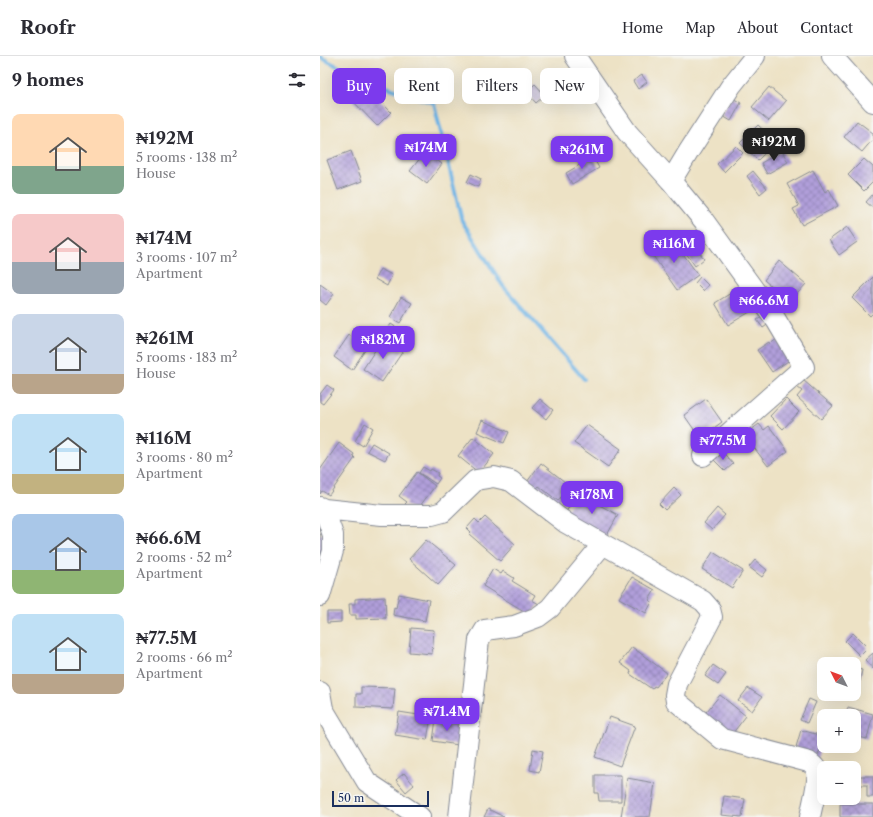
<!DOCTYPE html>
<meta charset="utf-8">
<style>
body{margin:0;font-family:"Libre Caslon Text",serif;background:#f2f2f3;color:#2b2b33;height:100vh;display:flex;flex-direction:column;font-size:15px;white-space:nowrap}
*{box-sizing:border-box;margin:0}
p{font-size:13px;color:#7c7c81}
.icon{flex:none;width:22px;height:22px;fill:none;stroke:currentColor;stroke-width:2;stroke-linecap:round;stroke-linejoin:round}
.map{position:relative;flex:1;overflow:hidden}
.details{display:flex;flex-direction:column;background:#fff;width:320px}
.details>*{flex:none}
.guide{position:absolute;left:12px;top:12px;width:380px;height:36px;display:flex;gap:8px}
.needle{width:26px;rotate:312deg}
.controls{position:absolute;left:497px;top:601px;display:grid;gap:8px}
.controls a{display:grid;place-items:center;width:44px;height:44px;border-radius:8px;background:#fff;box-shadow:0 4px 16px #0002;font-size:20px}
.scale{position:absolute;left:12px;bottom:10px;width:97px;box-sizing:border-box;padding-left:4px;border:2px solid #1b2f5e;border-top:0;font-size:11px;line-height:14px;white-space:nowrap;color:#1b2f5e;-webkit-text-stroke:3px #f6f6f2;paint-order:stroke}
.price{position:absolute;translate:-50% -34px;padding:0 9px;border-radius:8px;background:#7c3aed;color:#fff;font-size:13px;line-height:26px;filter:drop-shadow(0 1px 2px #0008)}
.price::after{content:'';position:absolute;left:50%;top:24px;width:12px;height:9px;margin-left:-6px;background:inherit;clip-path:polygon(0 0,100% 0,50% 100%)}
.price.on{background:#222;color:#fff}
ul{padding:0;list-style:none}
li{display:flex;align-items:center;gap:12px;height:100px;padding:0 12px}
li span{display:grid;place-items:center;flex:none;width:112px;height:80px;border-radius:8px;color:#555}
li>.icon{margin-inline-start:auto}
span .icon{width:48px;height:48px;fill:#fffc;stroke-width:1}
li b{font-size:17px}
h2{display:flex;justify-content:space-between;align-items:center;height:48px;padding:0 12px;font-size:17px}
.tag{padding:0 14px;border-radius:8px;background:#fff;box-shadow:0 4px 16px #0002;font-size:14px;line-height:36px}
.tag.on{background:#7c3aed;color:#fff}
header{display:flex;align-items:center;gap:24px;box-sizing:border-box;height:56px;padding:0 20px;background:#fff;border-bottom:1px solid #e1e1e2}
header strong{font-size:19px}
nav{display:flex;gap:22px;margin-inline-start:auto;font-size:14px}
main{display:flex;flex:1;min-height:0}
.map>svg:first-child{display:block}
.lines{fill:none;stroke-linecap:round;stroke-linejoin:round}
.stream{stroke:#6eb4e5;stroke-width:4}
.building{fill:url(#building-cross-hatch)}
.minor-casing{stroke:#848892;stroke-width:22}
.minor{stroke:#fff;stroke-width:20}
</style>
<header>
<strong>Roofr</strong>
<nav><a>Home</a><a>Map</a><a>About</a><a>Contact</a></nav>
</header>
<main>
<section class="details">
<h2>9 homes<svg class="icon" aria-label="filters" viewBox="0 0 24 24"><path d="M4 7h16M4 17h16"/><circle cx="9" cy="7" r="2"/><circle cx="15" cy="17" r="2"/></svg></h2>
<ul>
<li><span style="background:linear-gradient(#ffd9b3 65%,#7fa58c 0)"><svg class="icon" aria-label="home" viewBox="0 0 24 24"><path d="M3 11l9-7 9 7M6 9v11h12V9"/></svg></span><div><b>₦192M</b><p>5 rooms · 138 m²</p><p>House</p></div></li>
<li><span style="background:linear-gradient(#f6c9c9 60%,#9aa5b1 0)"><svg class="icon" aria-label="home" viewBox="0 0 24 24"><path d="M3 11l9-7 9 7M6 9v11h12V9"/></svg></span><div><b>₦174M</b><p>3 rooms · 107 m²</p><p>Apartment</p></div></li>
<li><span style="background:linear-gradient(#c9d6e8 75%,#b9a48a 0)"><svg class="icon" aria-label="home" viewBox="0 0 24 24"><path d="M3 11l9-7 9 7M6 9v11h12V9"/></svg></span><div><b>₦261M</b><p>5 rooms · 183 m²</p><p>House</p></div></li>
<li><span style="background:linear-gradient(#bfe0f5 75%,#c2b280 0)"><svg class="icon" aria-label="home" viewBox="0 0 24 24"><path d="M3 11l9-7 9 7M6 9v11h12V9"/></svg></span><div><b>₦116M</b><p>3 rooms · 80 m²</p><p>Apartment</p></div></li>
<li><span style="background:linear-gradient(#a9c7e8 70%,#8fb573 0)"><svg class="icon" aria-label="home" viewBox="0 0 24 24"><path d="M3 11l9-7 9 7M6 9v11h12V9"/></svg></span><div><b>₦66.6M</b><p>2 rooms · 52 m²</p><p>Apartment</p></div></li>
<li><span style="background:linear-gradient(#bfe0f5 75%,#b9a48a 0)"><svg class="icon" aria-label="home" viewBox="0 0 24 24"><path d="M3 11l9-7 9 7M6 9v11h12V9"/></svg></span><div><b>₦77.5M</b><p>2 rooms · 66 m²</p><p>Apartment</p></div></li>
</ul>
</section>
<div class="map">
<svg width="553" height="761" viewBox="0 0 553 761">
<defs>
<pattern id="building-cross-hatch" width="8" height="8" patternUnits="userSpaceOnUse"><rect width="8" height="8" fill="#b19fda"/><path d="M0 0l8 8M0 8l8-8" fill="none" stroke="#8f82b4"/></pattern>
</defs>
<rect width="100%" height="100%" fill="#f6f6f2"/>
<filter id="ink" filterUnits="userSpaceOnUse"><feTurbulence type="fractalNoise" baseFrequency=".025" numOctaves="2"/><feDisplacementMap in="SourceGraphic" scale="8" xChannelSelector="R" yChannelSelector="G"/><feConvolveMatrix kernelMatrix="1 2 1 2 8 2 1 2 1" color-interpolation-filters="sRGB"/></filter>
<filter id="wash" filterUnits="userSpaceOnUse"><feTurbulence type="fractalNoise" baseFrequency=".012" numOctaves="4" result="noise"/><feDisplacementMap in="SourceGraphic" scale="16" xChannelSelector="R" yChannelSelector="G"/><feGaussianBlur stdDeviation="0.9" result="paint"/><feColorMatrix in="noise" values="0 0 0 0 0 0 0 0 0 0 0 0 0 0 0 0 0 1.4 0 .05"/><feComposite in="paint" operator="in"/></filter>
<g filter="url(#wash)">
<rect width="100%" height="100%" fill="#ede2c5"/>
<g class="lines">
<path class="stream" d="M0 1 40 22 114 47 142 165 183 230 264 323"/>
</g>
<g id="blocks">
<path class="building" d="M322 19 327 26 318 33 313 25Z
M43 27 71 56 57 70 29 41Z
M215 28 225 39 216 47 206 36Z
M449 31 466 45 449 65 432 51Z
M411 41 421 47 411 65 401 59Z
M537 65 553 77V83L542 96 524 81Z
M438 69 456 86 438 104 420 87Z
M416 90 423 97 404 116 397 108Z
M31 95 42 125 18 134 7 104Z
M462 95 468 106 447 118 441 107Z
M105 96 122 108 107 128 90 115Z
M273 101 279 112 252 128 246 117Z
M544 103 553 111V126L544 135 528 119Z
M493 114 505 136 509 133 518 150 482 169 473 153 479 150 467 128Z
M433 115 447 132 440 138 427 120Z
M151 118 161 123 158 131 147 126Z
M553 138V152L546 146Z
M527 171 537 186 519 199 509 184Z
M369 180 384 203 375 210 359 187Z
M352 182 378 219 357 234 331 197Z
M459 205 486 228 470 246 444 224Z
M60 213 72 219 67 230 55 223Z
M380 221 388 229 383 235 375 227Z
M553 221V257L550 260 532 242Z
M0 228 14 238 6 249 0 244Z
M422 230 435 253 408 269 395 247Z
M81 241 92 247 80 267 70 261Z
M445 259 450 267 443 272 437 264Z
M71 268 88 279 81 291 63 280Z
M29 279 47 291 32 314 14 301Z
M63 282 83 295 62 326 43 313Z
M457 283 471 303 452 316 437 294 449 286 450 288Z
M483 324 513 350 501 363 477 341 482 335 477 331Z
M7 329 14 334 3 348 0 346V338Z
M220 343 233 354 226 363 212 352Z
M386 343 402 366 380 382 364 359Z
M466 343 479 356 463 373 450 360Z
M162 364 189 376 184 387 157 376Z
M45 367 53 372 43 390 35 385Z
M439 368 444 374 449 370 468 395 448 410 429 385 432 383 427 377Z
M267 369 301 393 288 411 254 387Z
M153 381 174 398 159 417 138 400Z
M19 387 34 398 33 400 35 402 9 439 2 435 0 438V414Z
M52 387 69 397 65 404 47 395Z
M401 394 413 408 405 415 392 402Z
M221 407 250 430 238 445 219 430 216 433 207 426Z
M103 411 110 415 111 413 118 417 117 420 120 422 116 428 99 417Z
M97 416 115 430 97 454 84 449 87 446 79 440Z
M354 432 361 439 345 454 339 448Z
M257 437 298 459 286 481 245 458Z
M397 452 405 459 392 474 384 467Z
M165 461 195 488 180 505 149 478 151 476 147 472 155 463 159 467Z
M0 478 6 479 1 499H0Z
M106 484 136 509 118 529 89 503Z
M393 496 423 515 412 532 382 513Z
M435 504 447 514 442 521 429 511Z
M173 513 181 518 183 515 194 522 192 525 215 539 212 544 219 548 212 560 163 530Z
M312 521 335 534 329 544 332 546 326 557 299 542Z
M79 538 109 544 105 565 73 559 74 551 76 552Z
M65 541 66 562 36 563V559H30L29 548H35V543Z
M7 556H21V566L7 567Z
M91 572 114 574 112 598 89 596Z
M533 577 548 592 540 600 525 585Z
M312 591 347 617 336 631 334 630 332 633 310 618 311 615 300 607Z
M553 597V613L545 604Z
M393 609 406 618 398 629 385 620Z
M534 612 542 614 540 625 534 623Z
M41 631 75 632 73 653 36 651V638H41Z
M428 632 442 641 432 655 418 645Z
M400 639 426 660 409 682 382 661Z
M489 643 496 646 487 667 480 664Z
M528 651 553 658 547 683 534 680V660H525Z
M79 656 111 661 107 684 75 679Z
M290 661 315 670 300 710 275 701Z
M116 663 141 667 138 689 113 685Z
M481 674 503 680 497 704 474 698Z
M213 693 223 695 219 716 210 714Z
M84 717 94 729 86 736 76 724Z
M275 719H301V745H279L278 737H275Z
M540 720H553V741H547V729H540Z
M307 722 335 727 330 761H301Z
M404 740 425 743 422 761 401 759Z
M520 748H553V761H520Z
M168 753 184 761H164Z"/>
</g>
</g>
<g filter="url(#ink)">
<use href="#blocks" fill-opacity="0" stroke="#848892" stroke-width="1"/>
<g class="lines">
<g class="minor-casing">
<path id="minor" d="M255 0 307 76 351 125 384 165 456 264 484 311 383 400
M512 0 553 46
M351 125 369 95 411 30 435 0
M0 451 4 453 13 479V495L0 540
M4 453 62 459H112L123 456 156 424 174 421 191 425 246 467 383 545 390 553 392 561 357 628 355 639 356 645 402 683 489 706C491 708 495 710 496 713 500 722 492 750 490 761
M0 636 3 653 47 726 100 761
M139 761 159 584 165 574 194 570 218 561 230 552 283 488"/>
</g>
<use href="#minor" class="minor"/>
</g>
</g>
</svg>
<div class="controls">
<a><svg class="needle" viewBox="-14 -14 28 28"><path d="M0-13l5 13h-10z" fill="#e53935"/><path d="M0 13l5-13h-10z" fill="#7c7c81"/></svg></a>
<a>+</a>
<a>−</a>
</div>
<div class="scale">50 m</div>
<b class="price on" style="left:454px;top:106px">₦192M</b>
<b class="price" style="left:106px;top:112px">₦174M</b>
<b class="price" style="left:262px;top:114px">₦261M</b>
<b class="price" style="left:354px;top:208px">₦116M</b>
<b class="price" style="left:444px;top:265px">₦66.6M</b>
<b class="price" style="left:63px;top:304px">₦182M</b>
<b class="price" style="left:403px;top:405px">₦77.5M</b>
<b class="price" style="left:272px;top:459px">₦178M</b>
<b class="price" style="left:127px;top:676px">₦71.4M</b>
<div class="guide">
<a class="tag on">Buy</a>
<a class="tag">Rent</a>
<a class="tag">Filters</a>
<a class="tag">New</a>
</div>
</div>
</main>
